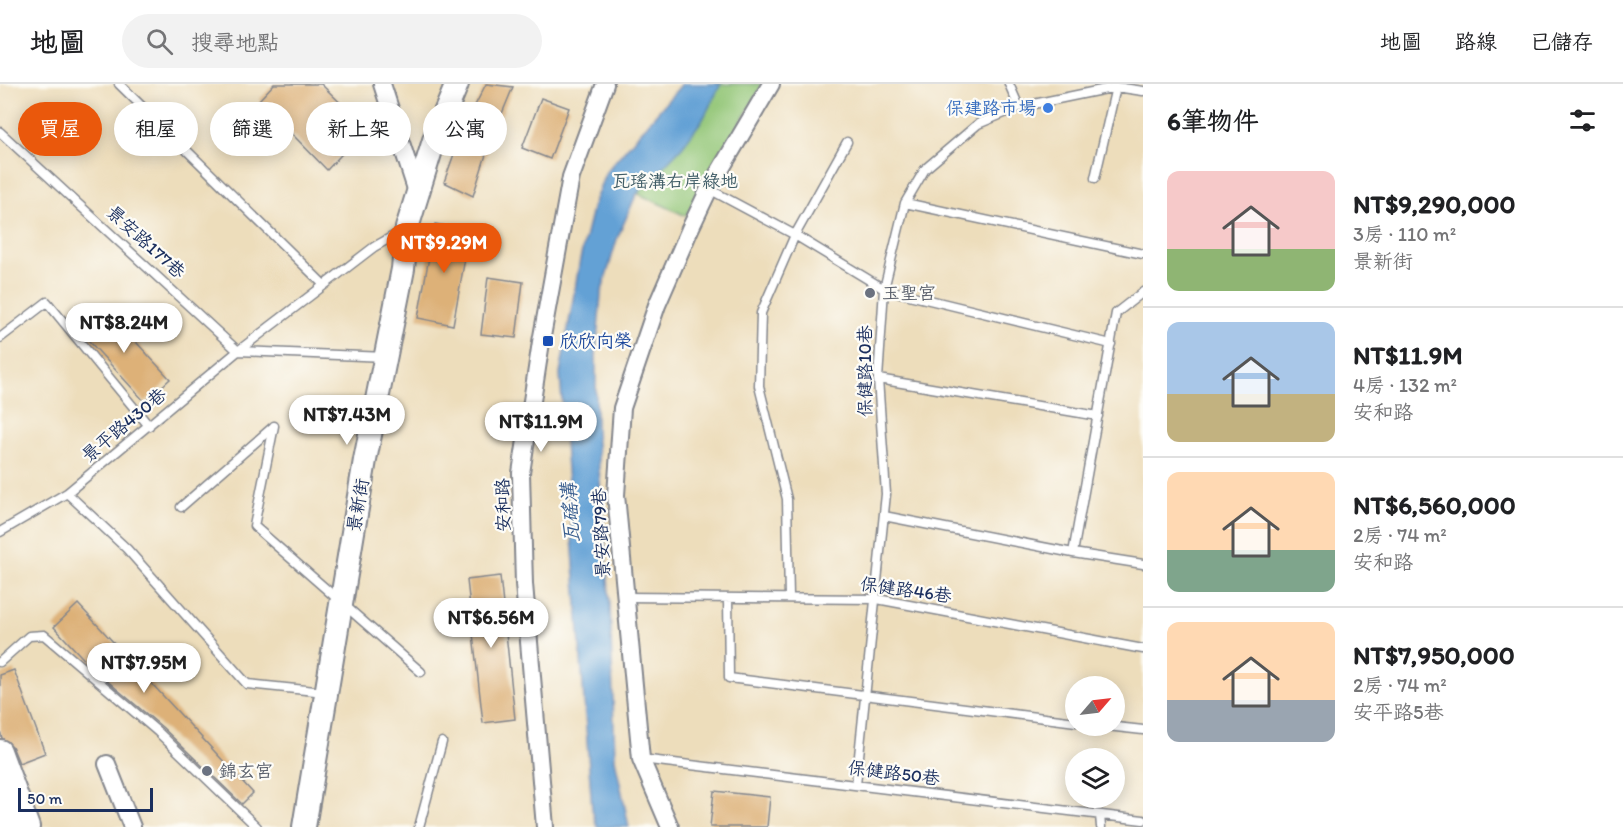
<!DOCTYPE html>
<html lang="zh-TW">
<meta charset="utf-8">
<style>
body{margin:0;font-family:Itim,"LXGW WenKai TC",sans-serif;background:#f2f2f2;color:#202124;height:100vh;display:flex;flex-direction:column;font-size:22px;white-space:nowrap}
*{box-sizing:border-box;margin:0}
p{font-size:20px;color:#757577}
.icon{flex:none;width:33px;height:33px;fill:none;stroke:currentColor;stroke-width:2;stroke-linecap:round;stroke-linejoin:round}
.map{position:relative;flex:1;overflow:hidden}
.side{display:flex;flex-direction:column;background:#fff;width:480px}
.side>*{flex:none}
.guide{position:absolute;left:18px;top:18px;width:570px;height:54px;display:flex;gap:12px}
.needle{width:39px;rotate:62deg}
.controls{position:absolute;left:1065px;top:592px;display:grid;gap:12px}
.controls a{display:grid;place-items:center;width:60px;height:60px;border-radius:50%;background:#fff;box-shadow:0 3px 15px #0003;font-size:30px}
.scale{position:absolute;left:18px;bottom:15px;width:135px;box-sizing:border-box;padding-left:6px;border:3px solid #1b2f5e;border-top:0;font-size:16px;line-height:21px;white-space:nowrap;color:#1b2f5e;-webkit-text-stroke:4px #fdfcf7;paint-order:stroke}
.price{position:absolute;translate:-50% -51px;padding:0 14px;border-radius:21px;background:#fff;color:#222;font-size:20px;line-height:39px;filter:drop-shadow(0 2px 3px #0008)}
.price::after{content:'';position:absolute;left:50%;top:36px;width:18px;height:14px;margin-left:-9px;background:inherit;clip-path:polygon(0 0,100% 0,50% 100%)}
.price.on{background:#ea580c;color:#fff}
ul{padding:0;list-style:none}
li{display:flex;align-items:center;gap:18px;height:150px;padding:0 24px}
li+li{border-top:2px solid #e0e0e0}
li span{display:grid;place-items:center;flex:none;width:168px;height:120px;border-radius:12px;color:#555}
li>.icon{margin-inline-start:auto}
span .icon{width:72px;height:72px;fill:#fffc;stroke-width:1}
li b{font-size:26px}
h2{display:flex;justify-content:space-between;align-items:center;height:72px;padding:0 24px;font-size:26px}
.chip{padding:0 21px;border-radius:27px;background:#fff;box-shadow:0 3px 15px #0003;font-size:21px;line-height:54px}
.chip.on{background:#ea580c;color:#fff}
header{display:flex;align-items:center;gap:36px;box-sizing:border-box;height:84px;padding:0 30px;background:#fff;border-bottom:2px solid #e0e0e0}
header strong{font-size:28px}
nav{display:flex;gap:33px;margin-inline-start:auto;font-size:21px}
.search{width:420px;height:54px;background:#f2f2f2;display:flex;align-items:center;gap:15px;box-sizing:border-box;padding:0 21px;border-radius:33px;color:#757577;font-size:22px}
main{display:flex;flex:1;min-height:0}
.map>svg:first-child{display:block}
.green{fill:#93c677;stroke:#577a6a;stroke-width:1.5}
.water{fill:#64a1d5;stroke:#40689a;stroke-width:1.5}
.building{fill:#ddb178}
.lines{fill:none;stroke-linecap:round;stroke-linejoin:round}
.lane-casing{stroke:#84868c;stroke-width:11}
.street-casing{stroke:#84868c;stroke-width:20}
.secondary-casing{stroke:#84868c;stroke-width:26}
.highway-casing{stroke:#84868c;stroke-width:33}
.lane{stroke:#fff;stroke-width:8}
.street{stroke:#fff;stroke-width:16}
.secondary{stroke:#fff;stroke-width:22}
.highway{stroke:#fff;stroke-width:30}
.shop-dot{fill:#3f7fe0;stroke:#fdfcf7;stroke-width:2}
.worship-dot{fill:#6b7280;stroke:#fdfcf7;stroke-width:2}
.transit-dot{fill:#1a4fb4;stroke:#fdfcf7;stroke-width:2}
.labels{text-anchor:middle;stroke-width:4.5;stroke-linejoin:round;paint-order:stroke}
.shop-label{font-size:18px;fill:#366cbe;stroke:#fdfcf7;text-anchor:end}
.park-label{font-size:18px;fill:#3f5c66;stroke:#fdfcf7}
.street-label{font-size:18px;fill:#1b2f5e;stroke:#fdfcf7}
.worship-label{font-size:18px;fill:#5b616d;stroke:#fdfcf7;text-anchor:start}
.transit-label{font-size:18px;fill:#164399;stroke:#fdfcf7;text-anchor:start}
.water-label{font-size:20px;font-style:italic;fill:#385d8e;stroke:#fdfcf7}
</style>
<header>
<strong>地圖</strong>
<div class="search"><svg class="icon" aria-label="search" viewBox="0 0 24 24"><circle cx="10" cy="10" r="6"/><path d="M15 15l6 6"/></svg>搜尋地點</div>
<nav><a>地圖</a><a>路線</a><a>已儲存</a></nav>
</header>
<main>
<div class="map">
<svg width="1143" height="743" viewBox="0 0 1143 743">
<rect width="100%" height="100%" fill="#fdfcf7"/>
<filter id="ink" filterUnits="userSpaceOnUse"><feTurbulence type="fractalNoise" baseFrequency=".0167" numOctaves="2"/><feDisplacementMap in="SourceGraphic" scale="12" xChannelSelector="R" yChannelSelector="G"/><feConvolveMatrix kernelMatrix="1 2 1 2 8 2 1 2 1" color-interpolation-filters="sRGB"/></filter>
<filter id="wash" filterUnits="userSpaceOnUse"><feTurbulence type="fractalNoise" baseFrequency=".008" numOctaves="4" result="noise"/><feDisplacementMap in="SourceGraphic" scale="24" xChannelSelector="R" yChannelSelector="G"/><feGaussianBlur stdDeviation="1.35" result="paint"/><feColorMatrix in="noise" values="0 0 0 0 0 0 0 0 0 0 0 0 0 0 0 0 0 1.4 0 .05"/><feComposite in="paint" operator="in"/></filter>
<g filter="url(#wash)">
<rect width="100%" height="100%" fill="#edddbb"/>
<path class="green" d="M710 0H759L762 2 686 132 634 108Z"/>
<path class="water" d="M682 0H721L703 35 682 63 636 111 617 155 601 210 596 270V348L610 520 615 675 629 743H597L592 725 560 290 580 176 593 121 606 88Z"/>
<g id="blocks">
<path class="building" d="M274 0H321L366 44 327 86 259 16Z
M486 0 513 3 489 61 473 112 444 98 463 45Z
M541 14 569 24 550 75 522 64Z
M435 140 470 146 453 241 418 234Z
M488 193 523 198 516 254 481 250Z
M103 222 170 295 145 318 78 245Z
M500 492 515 635 483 639 467 496Z
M78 520 253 709 242 720 162 643 92 584 54 543Z
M14 586 45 669 19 679 12 662 2 654 0 647V591Z
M714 707 770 713 767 743H710Z"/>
</g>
</g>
<g filter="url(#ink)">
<use href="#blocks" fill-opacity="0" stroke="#84868c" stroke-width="1.5"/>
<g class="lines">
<g class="lane-casing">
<path id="lane" d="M119 0 324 201
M1009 0 1019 23
M0 48 238 267 386 273
M1095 94 1116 3
M709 105 795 151 884 205 1111 260
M905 119 1143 170
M0 254 47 218 149 342
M878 295 1098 332
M274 342 254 442 421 588
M67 409 127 465 247 600 325 608
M181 423 273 343
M884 432 1073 469 1143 480
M0 448 67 409 238 267 374 163 404 146
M1073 469 1116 229 1143 208
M624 513 877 515 1143 565
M728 514 729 594 1076 638
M789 514 787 415 759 302 761 229 795 151 847 58
M0 578 29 552 44 551 158 648 257 743
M1107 642 1143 646
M641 675 1143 736
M856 701 886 410 878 295 884 205 905 119 925 85 978 40 1019 23 1116 3 1143 7
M1100 731 1101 743
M419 743 442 658"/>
</g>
<g class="street-casing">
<path id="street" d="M382 0 417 108
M107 680 132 743
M545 743 524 500 521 389 541 258 571 93 605 0
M670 743 641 675 616 411 622 324 657 221 690 145 709 105 771 0"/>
</g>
<g class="secondary-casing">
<path id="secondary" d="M0 667 28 743
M304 743 365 376 403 185 407 144 435 53 457 0"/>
</g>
<g class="highway-casing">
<path id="highway" d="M0 706 13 743"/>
</g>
<use href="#lane" class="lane"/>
<use href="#street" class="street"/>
<use href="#secondary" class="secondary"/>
<use href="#highway" class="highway"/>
</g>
</g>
<circle class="shop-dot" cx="1048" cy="24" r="6"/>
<g class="worship-dot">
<circle cx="870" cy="209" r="6"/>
<circle cx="207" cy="687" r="6"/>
</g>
<rect class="transit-dot" x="542" y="251" width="12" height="12" rx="3"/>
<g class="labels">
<g class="shop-label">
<text x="1036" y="30">保建路市場</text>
</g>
<g class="park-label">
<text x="675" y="103">瓦瑤溝右岸綠地</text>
</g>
<g class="street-label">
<text transform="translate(146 158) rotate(42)" y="6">景安路177巷</text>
<text transform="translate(865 287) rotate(-90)" y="6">保健路10巷</text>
<text transform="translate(124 341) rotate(-40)" y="6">景平路430巷</text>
<text transform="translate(358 421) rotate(-80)" y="6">景新街</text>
<text transform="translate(503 421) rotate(-91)" y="6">安和路</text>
<text transform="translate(601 449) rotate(-93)" y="6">景安路79巷</text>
<text transform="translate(906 506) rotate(8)" y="6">保健路46巷</text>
<text transform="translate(894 689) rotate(7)" y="6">保健路50巷</text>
</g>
<g class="worship-label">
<text x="882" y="215">玉聖宮</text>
<text x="219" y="693">錦玄宮</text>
</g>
<g class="transit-label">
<text x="560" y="263">欣欣向榮</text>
</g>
<g class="water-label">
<text transform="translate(570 429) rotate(-94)" y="7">瓦磘溝</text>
</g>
</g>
</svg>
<div class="controls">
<a><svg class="needle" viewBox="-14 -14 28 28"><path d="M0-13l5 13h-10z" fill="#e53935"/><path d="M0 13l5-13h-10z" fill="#757577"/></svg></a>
<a><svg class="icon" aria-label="layers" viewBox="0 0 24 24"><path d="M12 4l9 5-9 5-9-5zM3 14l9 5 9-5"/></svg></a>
</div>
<div class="scale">50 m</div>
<b class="price on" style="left:444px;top:190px">NT$9.29M</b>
<b class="price" style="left:124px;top:270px">NT$8.24M</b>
<b class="price" style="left:347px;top:362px">NT$7.43M</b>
<b class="price" style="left:541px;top:369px">NT$11.9M</b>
<b class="price" style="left:491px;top:565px">NT$6.56M</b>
<b class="price" style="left:144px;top:610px">NT$7.95M</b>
<div class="guide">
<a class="chip on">買屋</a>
<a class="chip">租屋</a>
<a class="chip">篩選</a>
<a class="chip">新上架</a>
<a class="chip">公寓</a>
</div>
</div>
<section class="side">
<h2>6筆物件<svg class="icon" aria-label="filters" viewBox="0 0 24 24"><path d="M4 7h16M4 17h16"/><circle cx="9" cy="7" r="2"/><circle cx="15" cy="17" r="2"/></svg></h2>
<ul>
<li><span style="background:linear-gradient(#f6c9c9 65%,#8fb573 0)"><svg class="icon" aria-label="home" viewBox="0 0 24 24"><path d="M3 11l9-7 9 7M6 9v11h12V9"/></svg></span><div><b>NT$9,290,000</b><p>3房 · 110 m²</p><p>景新街</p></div></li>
<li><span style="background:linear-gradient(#a9c7e8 60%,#c2b280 0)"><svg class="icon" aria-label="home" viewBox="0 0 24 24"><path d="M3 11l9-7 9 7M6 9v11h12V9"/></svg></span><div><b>NT$11.9M</b><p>4房 · 132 m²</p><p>安和路</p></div></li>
<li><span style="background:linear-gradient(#ffd9b3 65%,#7fa58c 0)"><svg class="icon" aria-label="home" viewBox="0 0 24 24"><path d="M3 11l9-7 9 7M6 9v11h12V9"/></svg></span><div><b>NT$6,560,000</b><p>2房 · 74 m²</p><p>安和路</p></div></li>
<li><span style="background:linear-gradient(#ffd9b3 65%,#9aa5b1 0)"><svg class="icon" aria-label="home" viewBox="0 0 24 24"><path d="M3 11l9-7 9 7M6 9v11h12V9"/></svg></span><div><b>NT$7,950,000</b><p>2房 · 74 m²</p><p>安平路5巷</p></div></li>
</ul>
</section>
</main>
